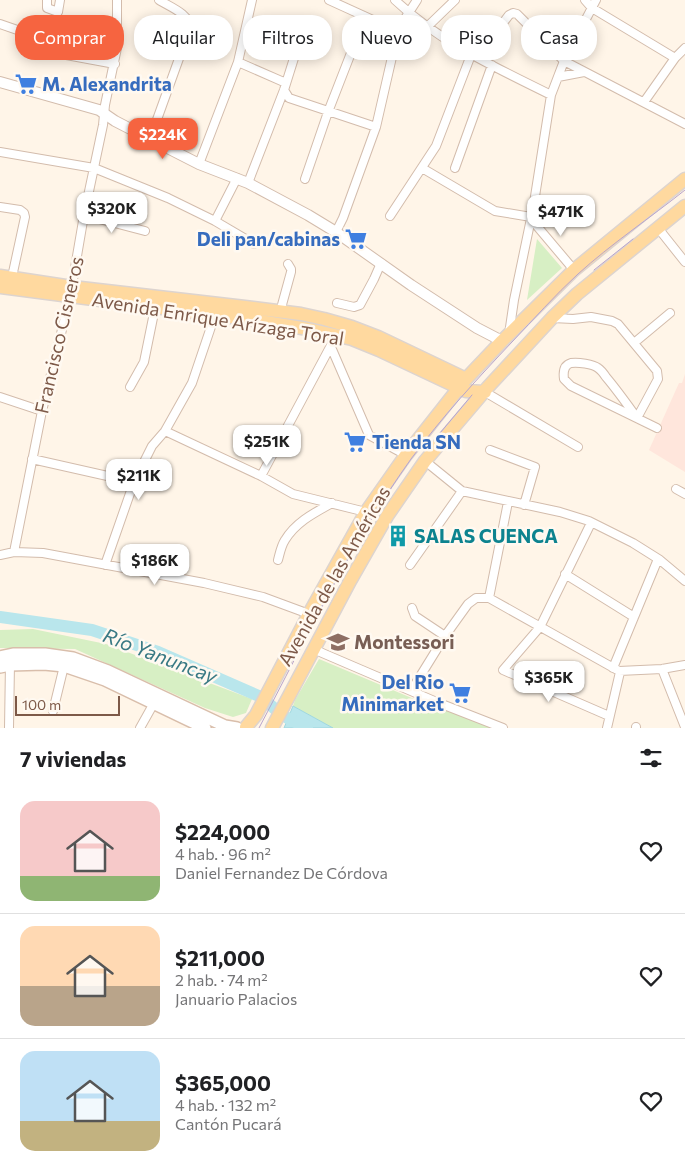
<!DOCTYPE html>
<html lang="es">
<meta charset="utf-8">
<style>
body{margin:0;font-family:Commissioner,sans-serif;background:#f2f2f2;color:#202124;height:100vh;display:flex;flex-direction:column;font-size:19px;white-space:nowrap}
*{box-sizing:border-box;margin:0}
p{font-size:16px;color:#757577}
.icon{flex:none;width:28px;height:28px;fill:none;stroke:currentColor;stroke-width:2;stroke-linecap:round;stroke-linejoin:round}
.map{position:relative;height:728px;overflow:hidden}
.drawer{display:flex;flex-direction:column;background:#fff;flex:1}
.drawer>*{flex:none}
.hud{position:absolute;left:15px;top:15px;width:655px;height:45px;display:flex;gap:10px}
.scale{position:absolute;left:15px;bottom:12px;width:105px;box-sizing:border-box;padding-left:5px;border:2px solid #7d5948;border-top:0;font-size:14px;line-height:18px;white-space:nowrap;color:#7d5948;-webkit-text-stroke:4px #fff9f1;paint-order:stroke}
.price{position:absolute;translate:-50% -42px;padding:0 11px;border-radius:10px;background:#fff;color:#222;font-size:16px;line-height:32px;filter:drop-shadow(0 1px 2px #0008)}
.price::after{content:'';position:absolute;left:50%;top:30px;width:15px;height:11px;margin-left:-8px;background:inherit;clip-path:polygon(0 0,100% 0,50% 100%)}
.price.active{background:#f66440;color:#fff}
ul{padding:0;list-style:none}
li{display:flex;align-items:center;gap:15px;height:125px;padding:0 20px}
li+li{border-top:1px solid #e0e0e0}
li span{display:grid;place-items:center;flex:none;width:140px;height:100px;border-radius:15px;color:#555}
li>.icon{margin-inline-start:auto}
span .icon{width:60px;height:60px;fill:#fffc;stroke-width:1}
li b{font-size:21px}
h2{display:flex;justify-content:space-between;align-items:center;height:60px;padding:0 20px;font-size:21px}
.tag{padding:0 18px;border-radius:20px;background:#fff;box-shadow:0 2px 12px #0003;font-size:18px;line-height:45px}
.tag.active{background:#f66440;color:#fff}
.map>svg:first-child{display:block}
.commercial{fill:#ffe6dc}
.green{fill:#d7efc4}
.water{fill:#b9e6ec;stroke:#9ed7df}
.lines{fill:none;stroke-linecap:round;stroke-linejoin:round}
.river{stroke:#b9e6ec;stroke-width:12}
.minor-casing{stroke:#d3bcac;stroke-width:10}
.tertiary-casing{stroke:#d3bcac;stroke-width:12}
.secondary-casing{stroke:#d9beab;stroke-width:14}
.primary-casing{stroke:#ddd4cf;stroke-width:15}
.minor{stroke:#fff;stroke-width:8}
.tertiary{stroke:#fff;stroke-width:10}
.secondary{stroke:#fff;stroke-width:11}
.primary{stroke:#ffd99f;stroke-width:12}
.tram{stroke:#b8a4cc;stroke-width:1}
.labels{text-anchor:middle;stroke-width:5;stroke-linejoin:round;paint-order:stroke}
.shop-label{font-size:19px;font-weight:bold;fill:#366cbe;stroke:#fff9f1;text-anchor:start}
.street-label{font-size:19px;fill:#7d5948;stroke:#fff9f1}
.culture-label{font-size:19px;font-weight:bold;fill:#0d838f;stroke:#fff9f1;text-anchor:start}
.education-label{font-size:19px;font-weight:bold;fill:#785e54;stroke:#fff9f1;text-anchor:start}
.water-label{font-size:20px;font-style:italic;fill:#397984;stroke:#fff9f1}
</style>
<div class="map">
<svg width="685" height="728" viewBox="0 0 685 728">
<rect width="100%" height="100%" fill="#fff5e8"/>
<path class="commercial" d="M685 374V472L649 450 679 383H682Z"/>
<path class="green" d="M537 239 562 268 527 300Z
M33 629 106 644 252 699 246 713 233 717 205 708 75 649 0 648V630Z
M319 659 426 704 474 720 493 728H333L293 706 295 700Z"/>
<path class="water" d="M293 706 333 728H284Z"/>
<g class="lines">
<path class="river" d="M0 617 92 630 158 652 261 697 282 715 307 728"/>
<g class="minor-casing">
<path id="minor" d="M47 0V8L58 12 60 0
M329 0 397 31
M395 0C439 42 497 68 551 95
M585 0 592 8 675 58
M0 24 52 42
M427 27 455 0
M61 54 115 64
M474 56 494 35 509 15 513 13 517 14 564 61 685 124
M238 62 286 83
M558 77 584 72
M284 90 289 98 376 127
M644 102 675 58 685 48
M150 139 190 28C190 14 170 7 159 0
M0 152 94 168 168 198 215 221 254 244
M199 164 238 62 252 0
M422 168 495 211 531 217
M455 168 492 65
M305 179 328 112 365 17
M248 183 284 90 305 23
M0 207 20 210 24 213 25 217 12 277
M84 215 145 231
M390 216 436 146 471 55
M531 219 574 270
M215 221 237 178
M658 228 685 262
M336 232 343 218 376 127 395 44 397 31 417 0
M337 303 354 307 360 305 374 279 381 263
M280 312 291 272V269L288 264
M552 318 573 319 591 317 612 321 618 324 657 371 658 379 637 418
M509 334 514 300 533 209 551 95 564 61 596 0
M634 343 670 313
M331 347 369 435 406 455
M130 387 144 362 155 308
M485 392 578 447
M0 397 42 411
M637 418C627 404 617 390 606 377 604 374 601 370 598 368 593 364 578 362 571 363 564 365 563 372 564 379L571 386 657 428
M165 431 261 476 293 494 366 512
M490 450 535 467 524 505
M32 459 134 482
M425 461 462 491 560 512 589 521 633 543 660 560 685 581
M261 476 336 336
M676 489 685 494
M591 523 540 627 503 670 609 716
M14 552 42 411 70 297 84 215 103 125 105 105 117 48V0
M0 555 14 552 43 553 204 583 263 597 309 614
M278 560C280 553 281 546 285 540 296 522 314 513 332 503
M105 565 134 482 152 446 165 431 192 383 215 315
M410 565 462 491
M565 574 634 617
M489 598 508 502
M412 608 415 616 445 636
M313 649 439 703 503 728
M613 668 658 559
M662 669 685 727
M411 691 445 636 468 604 476 598H489L619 671 662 669 685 665
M53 711 64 666
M9 728 10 663
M140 728 154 703
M607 728 620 672
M636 728V727"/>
</g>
<g class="tertiary-casing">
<path id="tertiary" d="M0 82 99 110 115 121 150 139 199 164 248 183 308 215 336 232 411 285 477 328 502 341"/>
</g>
<g class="secondary-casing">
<path id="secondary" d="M0 657 13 654H45L73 658 108 671 225 726 237 728
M0 667 10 665 44 664 64 666 105 680 205 728"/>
</g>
<g class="primary-casing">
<path id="primary" d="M0 276 72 287 245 307 301 314 324 319 352 327 378 337 466 379
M0 287 247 319 308 329 352 339 379 350 466 391 485 392
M246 727 256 715 309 614 366 512 406 455 466 379 502 341 574 270 685 179
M272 728 350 581 387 516 425 461 488 387 552 318 577 294 685 206"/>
</g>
<use href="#minor" class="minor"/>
<use href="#tertiary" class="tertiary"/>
<use href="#secondary" class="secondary"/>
<use href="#primary" class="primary"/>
<path class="tram" d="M594 270 633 239
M435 439 472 395
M259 728C307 637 351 543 411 459 442 417 477 379 512 342 534 319 555 295 578 274 611 244 650 218 685 190"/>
</g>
<defs>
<g id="supermarket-bare" transform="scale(1.725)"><path d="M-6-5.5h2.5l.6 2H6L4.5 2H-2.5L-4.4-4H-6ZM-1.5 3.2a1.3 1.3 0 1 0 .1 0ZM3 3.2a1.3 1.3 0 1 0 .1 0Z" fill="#3f7fe0" stroke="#fff9f1" stroke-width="2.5" paint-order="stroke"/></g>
<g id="building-bare" transform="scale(1.725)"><path d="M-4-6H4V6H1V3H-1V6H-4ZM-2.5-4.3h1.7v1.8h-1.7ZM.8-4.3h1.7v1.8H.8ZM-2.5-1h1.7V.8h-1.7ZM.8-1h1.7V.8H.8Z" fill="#0f9aa8" stroke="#fff9f1" stroke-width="2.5" paint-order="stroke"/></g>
<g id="school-bare" transform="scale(1.725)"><path d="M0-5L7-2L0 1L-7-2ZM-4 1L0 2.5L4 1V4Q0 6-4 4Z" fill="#8d6e63" stroke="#fff9f1" stroke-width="2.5" paint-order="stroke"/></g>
</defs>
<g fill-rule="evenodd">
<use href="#supermarket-bare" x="26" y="84"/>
<use href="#supermarket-bare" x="356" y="239"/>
<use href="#supermarket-bare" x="355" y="442"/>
<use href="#building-bare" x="398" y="536"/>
<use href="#school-bare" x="338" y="642"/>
<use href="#supermarket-bare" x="460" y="693"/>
</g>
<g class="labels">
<g class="shop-label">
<text x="42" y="91">M. Alexandrita</text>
<text x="340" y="246" text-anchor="end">Deli pan/cabinas</text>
<text x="372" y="449">Tienda SN</text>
<text x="444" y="689" text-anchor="end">Del Rio<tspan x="444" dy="22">Minimarket</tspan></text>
</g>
<g class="street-label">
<text transform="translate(218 319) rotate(9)" y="7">Avenida Enrique Arízaga Toral</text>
<text transform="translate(59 335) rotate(-77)" y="7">Francisco Cisneros</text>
<text transform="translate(334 576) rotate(-60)" y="7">Avenida de las Américas</text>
</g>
<g class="culture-label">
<text x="414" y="543">SALAS CUENCA</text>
</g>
<g class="education-label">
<text x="354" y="649">Montessori</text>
</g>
<g class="water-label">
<text transform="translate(160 656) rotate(21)" y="7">Río Yanuncay</text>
</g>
</g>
</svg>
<div class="scale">100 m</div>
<b class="price active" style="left:163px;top:160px">$224K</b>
<b class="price" style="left:112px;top:234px">$320K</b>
<b class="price" style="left:561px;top:237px">$471K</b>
<b class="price" style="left:267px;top:467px">$251K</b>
<b class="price" style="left:139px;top:501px">$211K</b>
<b class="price" style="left:155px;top:586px">$186K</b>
<b class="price" style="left:549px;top:703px">$365K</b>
<div class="hud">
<a class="tag active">Comprar</a>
<a class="tag">Alquilar</a>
<a class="tag">Filtros</a>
<a class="tag">Nuevo</a>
<a class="tag">Piso</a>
<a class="tag">Casa</a>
</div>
</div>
<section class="drawer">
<h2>7 viviendas<svg class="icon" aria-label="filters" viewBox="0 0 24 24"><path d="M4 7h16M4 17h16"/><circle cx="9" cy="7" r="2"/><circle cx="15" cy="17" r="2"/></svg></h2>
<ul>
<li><span style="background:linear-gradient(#f6c9c9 75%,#8fb573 0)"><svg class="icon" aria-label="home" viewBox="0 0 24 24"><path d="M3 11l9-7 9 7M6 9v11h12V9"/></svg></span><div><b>$224,000</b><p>4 hab. · 96 m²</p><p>Daniel Fernandez De Córdova</p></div><svg class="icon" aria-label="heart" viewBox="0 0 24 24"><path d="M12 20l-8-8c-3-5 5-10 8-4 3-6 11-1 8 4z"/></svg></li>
<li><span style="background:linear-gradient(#ffd9b3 60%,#b9a48a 0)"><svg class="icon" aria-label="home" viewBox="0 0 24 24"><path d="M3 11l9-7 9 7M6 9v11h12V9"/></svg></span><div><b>$211,000</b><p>2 hab. · 74 m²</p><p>Januario Palacios</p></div><svg class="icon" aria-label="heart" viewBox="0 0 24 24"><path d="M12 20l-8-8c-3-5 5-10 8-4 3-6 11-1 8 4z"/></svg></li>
<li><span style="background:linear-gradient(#bfe0f5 70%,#c2b280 0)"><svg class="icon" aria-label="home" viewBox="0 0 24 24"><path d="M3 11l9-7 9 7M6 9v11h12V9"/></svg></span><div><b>$365,000</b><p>4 hab. · 132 m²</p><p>Cantón Pucará</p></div><svg class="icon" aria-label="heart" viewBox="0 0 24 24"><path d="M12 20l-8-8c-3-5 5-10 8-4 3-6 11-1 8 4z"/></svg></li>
</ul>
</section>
